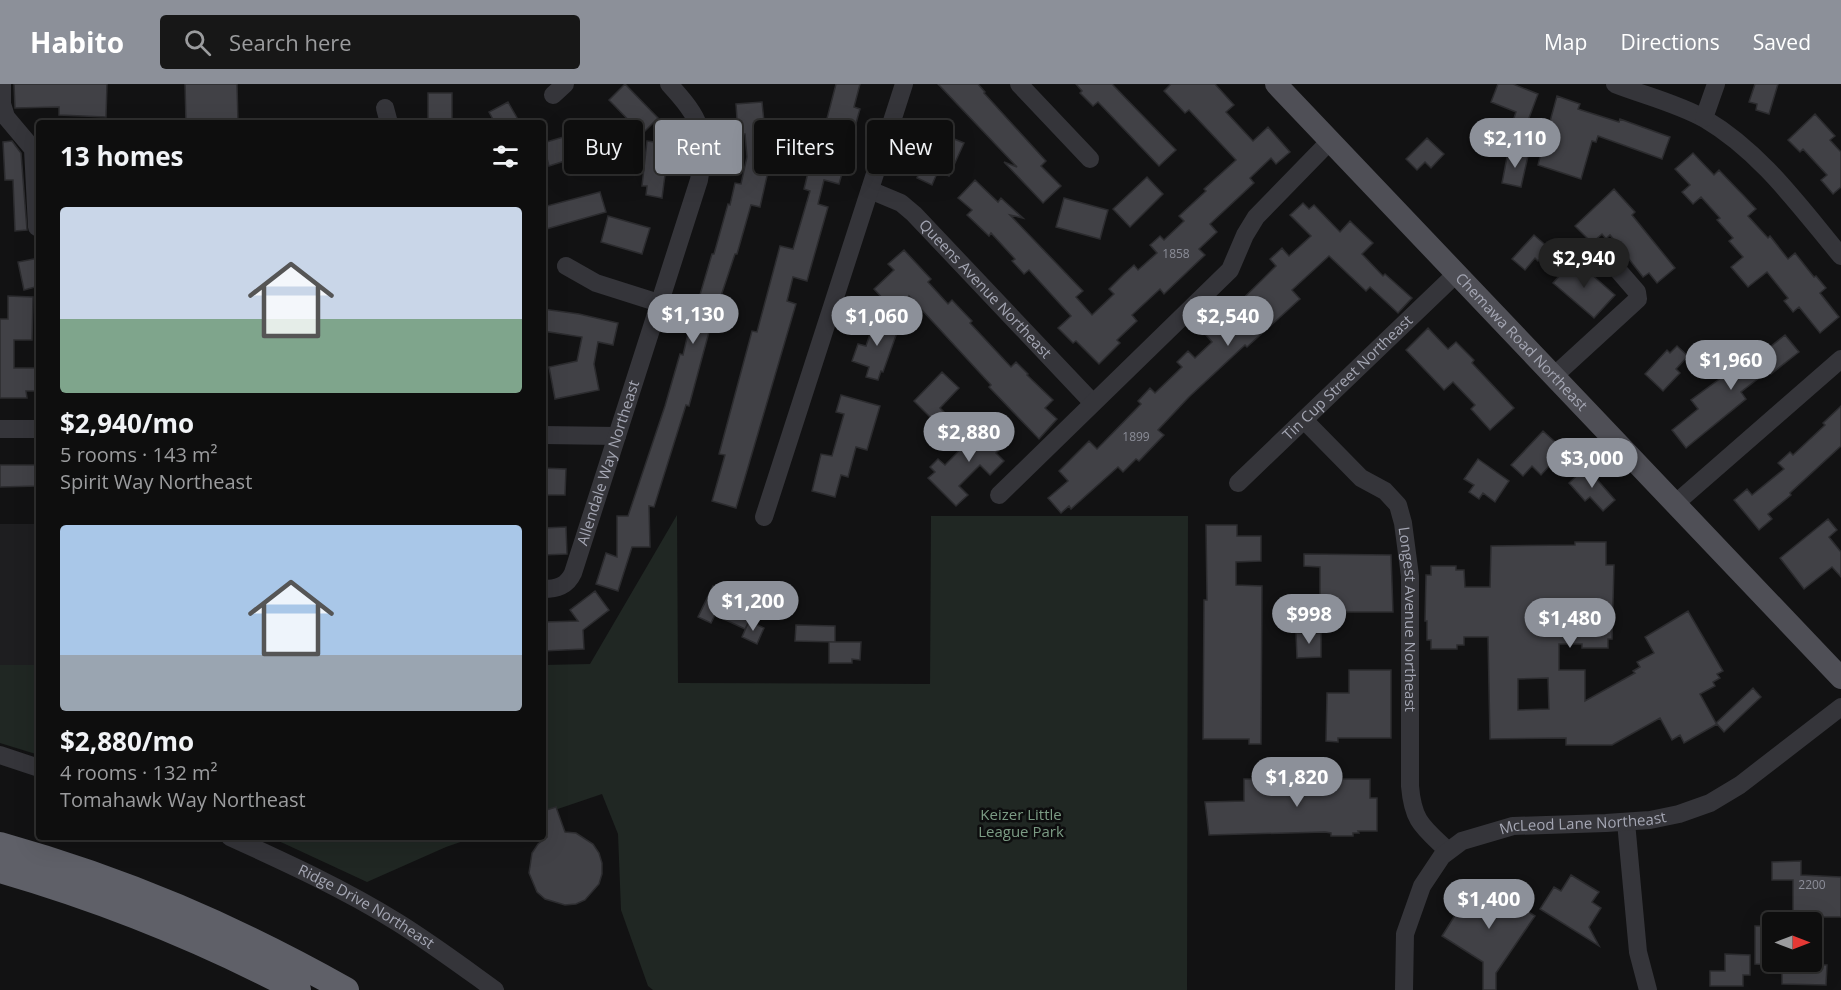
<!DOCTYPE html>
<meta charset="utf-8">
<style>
body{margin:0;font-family:"Open Sans",sans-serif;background:#171717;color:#f1f3f6;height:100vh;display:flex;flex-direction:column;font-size:22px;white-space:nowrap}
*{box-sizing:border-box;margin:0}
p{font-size:20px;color:#9b9c9e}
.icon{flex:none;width:33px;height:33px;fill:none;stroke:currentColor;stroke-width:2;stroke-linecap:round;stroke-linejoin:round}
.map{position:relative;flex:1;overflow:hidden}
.sheet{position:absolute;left:36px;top:36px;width:510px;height:720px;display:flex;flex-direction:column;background:#0e0e0e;border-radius:6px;box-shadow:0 6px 24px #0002,0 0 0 2px #2e2e2e}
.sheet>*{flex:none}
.hud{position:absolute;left:564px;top:36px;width:570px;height:54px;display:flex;gap:12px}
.needle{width:39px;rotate:90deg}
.controls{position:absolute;left:1762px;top:828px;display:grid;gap:12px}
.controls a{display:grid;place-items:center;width:60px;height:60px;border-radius:6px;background:#0e0e0e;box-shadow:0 6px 24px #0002,0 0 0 2px #2e2e2e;font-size:30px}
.price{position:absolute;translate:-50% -51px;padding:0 14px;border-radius:21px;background:#8c9099;color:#fff;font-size:20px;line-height:39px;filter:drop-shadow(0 2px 3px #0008)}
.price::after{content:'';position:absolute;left:50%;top:36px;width:18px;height:14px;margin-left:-9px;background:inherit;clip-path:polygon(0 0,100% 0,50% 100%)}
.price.on{background:#222;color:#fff}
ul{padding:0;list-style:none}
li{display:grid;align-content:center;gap:12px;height:318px;padding:0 24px}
li span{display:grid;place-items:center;height:186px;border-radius:6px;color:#555}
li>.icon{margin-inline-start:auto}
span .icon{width:108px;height:108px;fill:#fffc;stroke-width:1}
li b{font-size:26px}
h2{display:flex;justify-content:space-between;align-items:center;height:72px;padding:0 24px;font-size:26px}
.tag{padding:0 21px;border-radius:6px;background:#0e0e0e;box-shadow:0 6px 24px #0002,0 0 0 2px #2e2e2e;font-size:21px;line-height:54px}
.tag.on{background:#8c9099;color:#fff}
header{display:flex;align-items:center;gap:36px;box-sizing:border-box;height:84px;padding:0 30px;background:#8c9099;color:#fff}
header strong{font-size:28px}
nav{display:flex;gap:33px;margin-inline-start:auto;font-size:21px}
.search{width:420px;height:54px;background:#171717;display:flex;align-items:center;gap:15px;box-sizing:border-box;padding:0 21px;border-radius:6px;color:#9b9c9e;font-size:22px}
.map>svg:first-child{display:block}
.built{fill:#1e1e20}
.green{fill:#202723}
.building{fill:#414146;stroke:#2c2c2f;stroke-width:1.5;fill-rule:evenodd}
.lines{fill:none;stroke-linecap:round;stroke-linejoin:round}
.minor{stroke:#35353a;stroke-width:18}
.major{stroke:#4f4f56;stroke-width:22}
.highway{stroke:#5f6068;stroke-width:26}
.labels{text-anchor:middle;stroke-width:5;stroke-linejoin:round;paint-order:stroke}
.number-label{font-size:12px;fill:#8b8d98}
.street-label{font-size:15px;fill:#a4a6b3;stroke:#0d0d0e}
.park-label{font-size:15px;fill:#7c9c85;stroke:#0d0d0e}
</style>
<header>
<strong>Habito</strong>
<div class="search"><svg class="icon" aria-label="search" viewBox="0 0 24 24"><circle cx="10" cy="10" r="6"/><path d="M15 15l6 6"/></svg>Search here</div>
<nav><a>Map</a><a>Directions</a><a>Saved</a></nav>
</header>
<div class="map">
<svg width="1841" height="906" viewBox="0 0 1841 906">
<rect width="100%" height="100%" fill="#121213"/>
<path class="built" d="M0 440H39V581H0Z"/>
<path class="green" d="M677 431 678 599 930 600 931 432H1188L1187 906H653L648 902 621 826 618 750 602 710 543 730V581L590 580Z
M0 581H39V671L0 659Z
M270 753H475L446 763 367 798Z"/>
<path class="building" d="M14 0H107L106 33 59 31V23L15 24Z
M185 0H237L238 39H186Z
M625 0 658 34 642 50 609 16Z
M836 0H860L854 23 860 25 839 100 824 96 818 120 828 123 807 197 793 193 787 217 796 220 736 424 712 417 725 371 719 370 752 247 757 248 780 162 793 165 810 107 804 105 812 72 817 73Z
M938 0H978L985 8 984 9 1046 77 1041 82 1061 102 1043 119 1004 78 1017 83Z
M1076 0H1112L1176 66 1159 82 1098 18 1093 22 1080 9 1082 7Z
M1171 0H1215L1234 21 1226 28 1253 57 1268 43 1290 68 1276 80 1271 74 1250 94 1254 99 1210 140 1217 148 1199 165 1205 171 1164 210 1160 205 1132 231 1137 237 1117 256 1120 259 1099 280 1076 257 1073 259 1058 244 1071 232 1029 186 1024 190 1012 177 1015 175 991 149 989 152 967 131 972 126 958 114 975 96 998 118 1001 114 1023 134 1010 131 1083 207 1076 213 1092 231 1114 210 1109 205 1124 190 1134 181 1138 186 1157 169 1150 161 1160 152 1164 156 1184 137 1179 132 1206 107 1204 105 1236 76 1189 26 1185 29 1164 7Z
M1498 0H1513L1538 10 1526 42 1513 37 1516 28 1491 18Z
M1755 0H1778L1769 30 1756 26 1757 20 1749 18Z
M428 9H452V39H428Z
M1557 12 1580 20 1578 25 1619 38 1620 35 1670 53 1662 75 1598 52 1596 58 1592 57 1581 95 1538 81 1542 65 1547 66 1554 43 1549 41Z
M508 18 520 39H495L489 28Z
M762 18 768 78 770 79 760 123 751 121 737 170H735L709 248 689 322 686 321 654 423 649 422 650 463H632L618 507 596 500 606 469 617 473V432H628L665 322 680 270 683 271 695 220 697 221 712 170H714L728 120 730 121 735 99 741 100 747 73 745 50H738L736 20Z
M1815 30 1835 52 1830 56 1841 68V103L1833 110 1821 96 1827 91 1803 65 1800 68 1788 56Z
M587 46 593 68 549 82 543 59Z
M937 48 964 59 949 92 938 87 932 101 917 94Z
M1427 54 1444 70 1431 84 1425 78 1417 86 1406 75Z
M12 57 21 69 27 146 15 147 13 96H5L3 58Z
M647 57 669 60 662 114 646 111 647 102H642Z
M1508 68 1528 72 1521 103 1502 99Z
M1693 69 1714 91 1719 86 1744 112 1756 125 1748 132 1768 154 1770 152 1788 175 1795 169 1814 193 1816 192 1826 204 1820 209 1839 233 1820 249 1799 223 1793 228 1784 217 1788 214 1767 188 1748 203 1731 183 1743 173 1729 157 1733 154 1717 136 1720 134 1701 113 1693 120 1682 108 1690 101 1675 85Z
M1147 93 1163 110 1130 143 1113 125Z
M1614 105 1635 128 1632 131 1675 184 1657 199 1649 189 1643 193 1610 151 1606 155 1602 150 1592 159 1575 142Z
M600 108 606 128 543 146V123Z
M1064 114 1108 126 1100 155 1056 143Z
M1303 119 1309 125 1314 121 1340 148 1350 137 1373 159 1362 170 1383 192 1385 190 1412 214 1398 229 1370 203 1366 207 1329 172 1292 206 1300 215 1247 263 1245 261 1189 313 1158 346 1164 351 1139 377 1136 375 1123 388 1118 383 1071 425 1069 422 1061 429 1048 414 1068 397 1059 387 1089 357 1097 365 1141 320 1138 317 1150 304 1155 309 1182 283 1177 278 1188 267 1195 274 1212 258 1206 251 1276 182 1270 175 1282 164 1289 172 1311 152 1290 131Z
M608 132 650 144 642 170 601 158Z
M1534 151 1550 165 1538 177 1535 174 1525 186 1512 175Z
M904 166 931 195 928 198 948 220 952 216 972 237 970 239 1011 283 1016 278 1028 290 1027 291 1053 316 1045 324 1057 335 1039 355 989 303 991 301 909 212 907 218 895 228 874 205 894 186 888 180Z
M39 174V202L24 206 18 178Z
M1574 175 1615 211 1594 234 1553 199Z
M8 212 33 213 32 256H14V284H39V307H26L27 314H0V235H8Z
M543 225 579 230 618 239 613 261 598 258 594 280 599 306 555 315 549 283 577 277 582 253 543 247Z
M876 232 900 240 883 288 881 287 878 296 866 293 869 283 852 277 858 260 866 262Z
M1428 244 1448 265 1456 258 1474 276 1472 279 1514 324 1490 346 1471 325 1475 321 1453 298 1444 306 1406 266Z
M1785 251 1799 268 1771 290 1768 287 1741 308 1746 315 1686 364 1672 346 1698 325 1691 316 1744 277 1747 281Z
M1677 262 1688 272 1676 285 1680 289 1663 307 1645 290 1667 266 1670 269Z
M942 288 959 304 940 324 945 329 936 339 914 317Z
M841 311 880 322 867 366 856 363 848 393 841 391 835 413 812 407 821 370 832 372 844 330 836 328Z
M1841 322V362L1790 409 1791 411 1768 430 1772 435 1759 446 1734 416 1747 405 1752 411 1784 385 1778 379 1790 368 1793 371 1825 341 1823 339Z
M988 337 1007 358 996 369 1004 377 990 391 980 381 959 402 968 411 956 422 928 394 935 388 930 383 938 375 945 381Z
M1543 347 1564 366 1541 391 1532 382 1523 392 1511 381Z
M1478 375 1509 397 1495 418 1483 409 1479 415 1469 408 1474 401 1464 395Z
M0 381H39V402L0 403Z
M1586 383 1615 416 1603 427 1590 413 1585 417 1569 399Z
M543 384 566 385 565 411H543Z
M1828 435 1837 446 1829 453 1841 468V493L1832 483 1804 505 1780 474Z
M1206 441H1237V452H1261V477L1236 478V501L1262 502 1261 660H1249V655H1203L1204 516H1207Z
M566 443 567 470 543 471V444Z
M1575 458H1606V481H1614L1612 555H1608V564H1582V560H1559V586H1585V617L1635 589 1633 587 1640 583 1637 578 1654 569 1645 553 1688 527 1723 587 1717 590 1720 594 1713 598 1715 602 1700 610 1716 639 1753 604 1761 613 1724 648 1717 640 1684 659 1680 651 1672 656 1660 634 1612 661H1566V654L1490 655 1488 553H1464V561H1457V565H1431V556H1427V537H1425L1426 491H1431V482H1456V486H1464L1465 503H1490L1491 462 1575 461ZM1548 594 1549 625 1518 626V595Z
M1304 470 1391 471 1393 528H1320V483L1304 482Z
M713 502 745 517 740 527 751 533 745 545 715 531 711 539 698 533Z
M595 507 609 526 583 546 584 565 543 567V538L578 537 570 526Z
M749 537 764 544 757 560 742 553Z
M796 541 835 542V558L795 557Z
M1296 549H1321V573L1297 574Z
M829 558H861L860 576 852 575V579H829Z
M1349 586H1391V654H1338V658L1326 657 1327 609H1349Z
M1244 695H1370V714H1377V747H1358L1359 749H1353V752H1331V749L1325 748 1209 751 1205 718 1244 717Z
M556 723 565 748 576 749 593 760 599 769 602 779V790L599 800 585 816 576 820 565 821 545 815 537 808 529 789 532 769 538 760 547 753 543 743V727Z
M1801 777V791L1841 793V833H1793V796H1772V778Z
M1571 791 1599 808 1592 818 1601 824 1589 843 1599 862 1540 825 1554 803 1561 807Z
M1482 798 1535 832 1496 889V906H1483V878L1442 852 1462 820 1466 822Z
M1755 842H1773L1772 881 1755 880Z
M1725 870 1750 871V891H1743V902H1710V887H1725Z
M1808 881H1827L1826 901 1782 900V885H1808Z"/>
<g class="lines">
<g class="minor">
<path d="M2 0V20L6 33 33 65 37 143"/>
<path d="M1019 0 1090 75"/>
<path d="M1615 0C1643 11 1679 20 1705 35 1761 68 1800 123 1841 172"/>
<path d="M553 11 565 0"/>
<path d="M385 24 389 39"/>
<path d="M1704 34 1716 0"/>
<path id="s1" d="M870 106 901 119 914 130 1092 318"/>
<path d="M566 182 596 199 659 219"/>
<path d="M1554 292 1638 215 1637 208 1604 170"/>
<path id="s2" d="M1304 336 1361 394 1385 407 1398 421 1403 439 1410 492V702C1413 738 1423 743 1447 766"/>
<path d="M0 345H39"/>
<path d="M543 351 617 352"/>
<path id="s3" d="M1238 399 1456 190"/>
<path d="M999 411 1230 186 1245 151 1256 133 1330 57"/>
<path d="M1676 419 1841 275"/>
<path d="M764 433 904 0"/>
<path id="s4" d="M543 505C557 505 567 502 573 489L699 96C707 48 701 35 669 0"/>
<path d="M0 671 39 684"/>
<path d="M1626 738 1638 868 1648 906"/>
<path id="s5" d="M230 753C287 779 344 805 397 838 431 859 463 883 495 906"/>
<path id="s6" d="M1404 906 1405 850 1422 802 1442 772 1462 757 1513 742 1606 739 1650 736 1679 730 1710 719 1740 701 1841 623"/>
</g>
<path class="major" id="s7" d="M1276 0 1841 594"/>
<path class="highway" d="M0 761C125 796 234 843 346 906
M0 786C104 816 203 856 298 906"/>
</g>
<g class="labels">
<g class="number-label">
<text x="1176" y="174">1858</text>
<text x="1136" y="357">1899</text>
<text x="1812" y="805">2200</text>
</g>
<g class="street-label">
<text dy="5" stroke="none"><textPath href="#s1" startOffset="154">Queens Avenue Northeast</textPath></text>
<text dy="5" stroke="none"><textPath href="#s7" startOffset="356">Chemawa Road Northeast</textPath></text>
<text dy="5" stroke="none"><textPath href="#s3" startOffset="152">Tin Cup Street Northeast</textPath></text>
<text dy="5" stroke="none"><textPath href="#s4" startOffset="152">Allendale Way Northeast</textPath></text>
<text dy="5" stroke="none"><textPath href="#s2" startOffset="243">Longest Avenue Northeast</textPath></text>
<text dy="5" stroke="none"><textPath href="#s6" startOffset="291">McLeod Lane Northeast</textPath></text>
<text dy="5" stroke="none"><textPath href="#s5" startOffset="153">Ridge Drive Northeast</textPath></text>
</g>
<g class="park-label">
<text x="1021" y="736">Keizer Little<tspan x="1021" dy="17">League Park</tspan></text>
</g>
</g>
</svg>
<div class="controls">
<a><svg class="needle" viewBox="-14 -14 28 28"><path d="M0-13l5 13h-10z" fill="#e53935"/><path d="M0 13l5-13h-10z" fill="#9b9c9e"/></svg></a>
</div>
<b class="price" style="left:1515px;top:85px">$2,110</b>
<b class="price on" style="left:1584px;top:205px">$2,940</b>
<b class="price" style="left:693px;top:261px">$1,130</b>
<b class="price" style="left:877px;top:263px">$1,060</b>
<b class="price" style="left:1228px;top:263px">$2,540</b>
<b class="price" style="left:1731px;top:307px">$1,960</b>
<b class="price" style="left:969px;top:379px">$2,880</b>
<b class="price" style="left:1592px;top:405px">$3,000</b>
<b class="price" style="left:753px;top:548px">$1,200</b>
<b class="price" style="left:1309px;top:561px">$998</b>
<b class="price" style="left:1570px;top:565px">$1,480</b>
<b class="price" style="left:1297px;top:724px">$1,820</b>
<b class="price" style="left:1489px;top:846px">$1,400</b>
<div class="hud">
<a class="tag">Buy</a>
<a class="tag on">Rent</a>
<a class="tag">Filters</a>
<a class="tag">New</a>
</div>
<section class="sheet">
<h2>13 homes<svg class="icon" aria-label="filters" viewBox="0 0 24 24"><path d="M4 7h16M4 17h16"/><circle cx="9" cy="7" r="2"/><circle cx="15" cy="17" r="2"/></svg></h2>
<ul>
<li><span style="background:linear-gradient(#c9d6e8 60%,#7fa58c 0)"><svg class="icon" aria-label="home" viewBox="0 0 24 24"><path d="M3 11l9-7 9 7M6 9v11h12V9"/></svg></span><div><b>$2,940/mo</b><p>5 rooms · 143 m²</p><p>Spirit Way Northeast</p></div></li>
<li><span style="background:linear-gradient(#a9c7e8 70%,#9aa5b1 0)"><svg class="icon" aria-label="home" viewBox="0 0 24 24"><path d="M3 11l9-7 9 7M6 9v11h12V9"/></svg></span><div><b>$2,880/mo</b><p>4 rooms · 132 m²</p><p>Tomahawk Way Northeast</p></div></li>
</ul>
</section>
</div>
